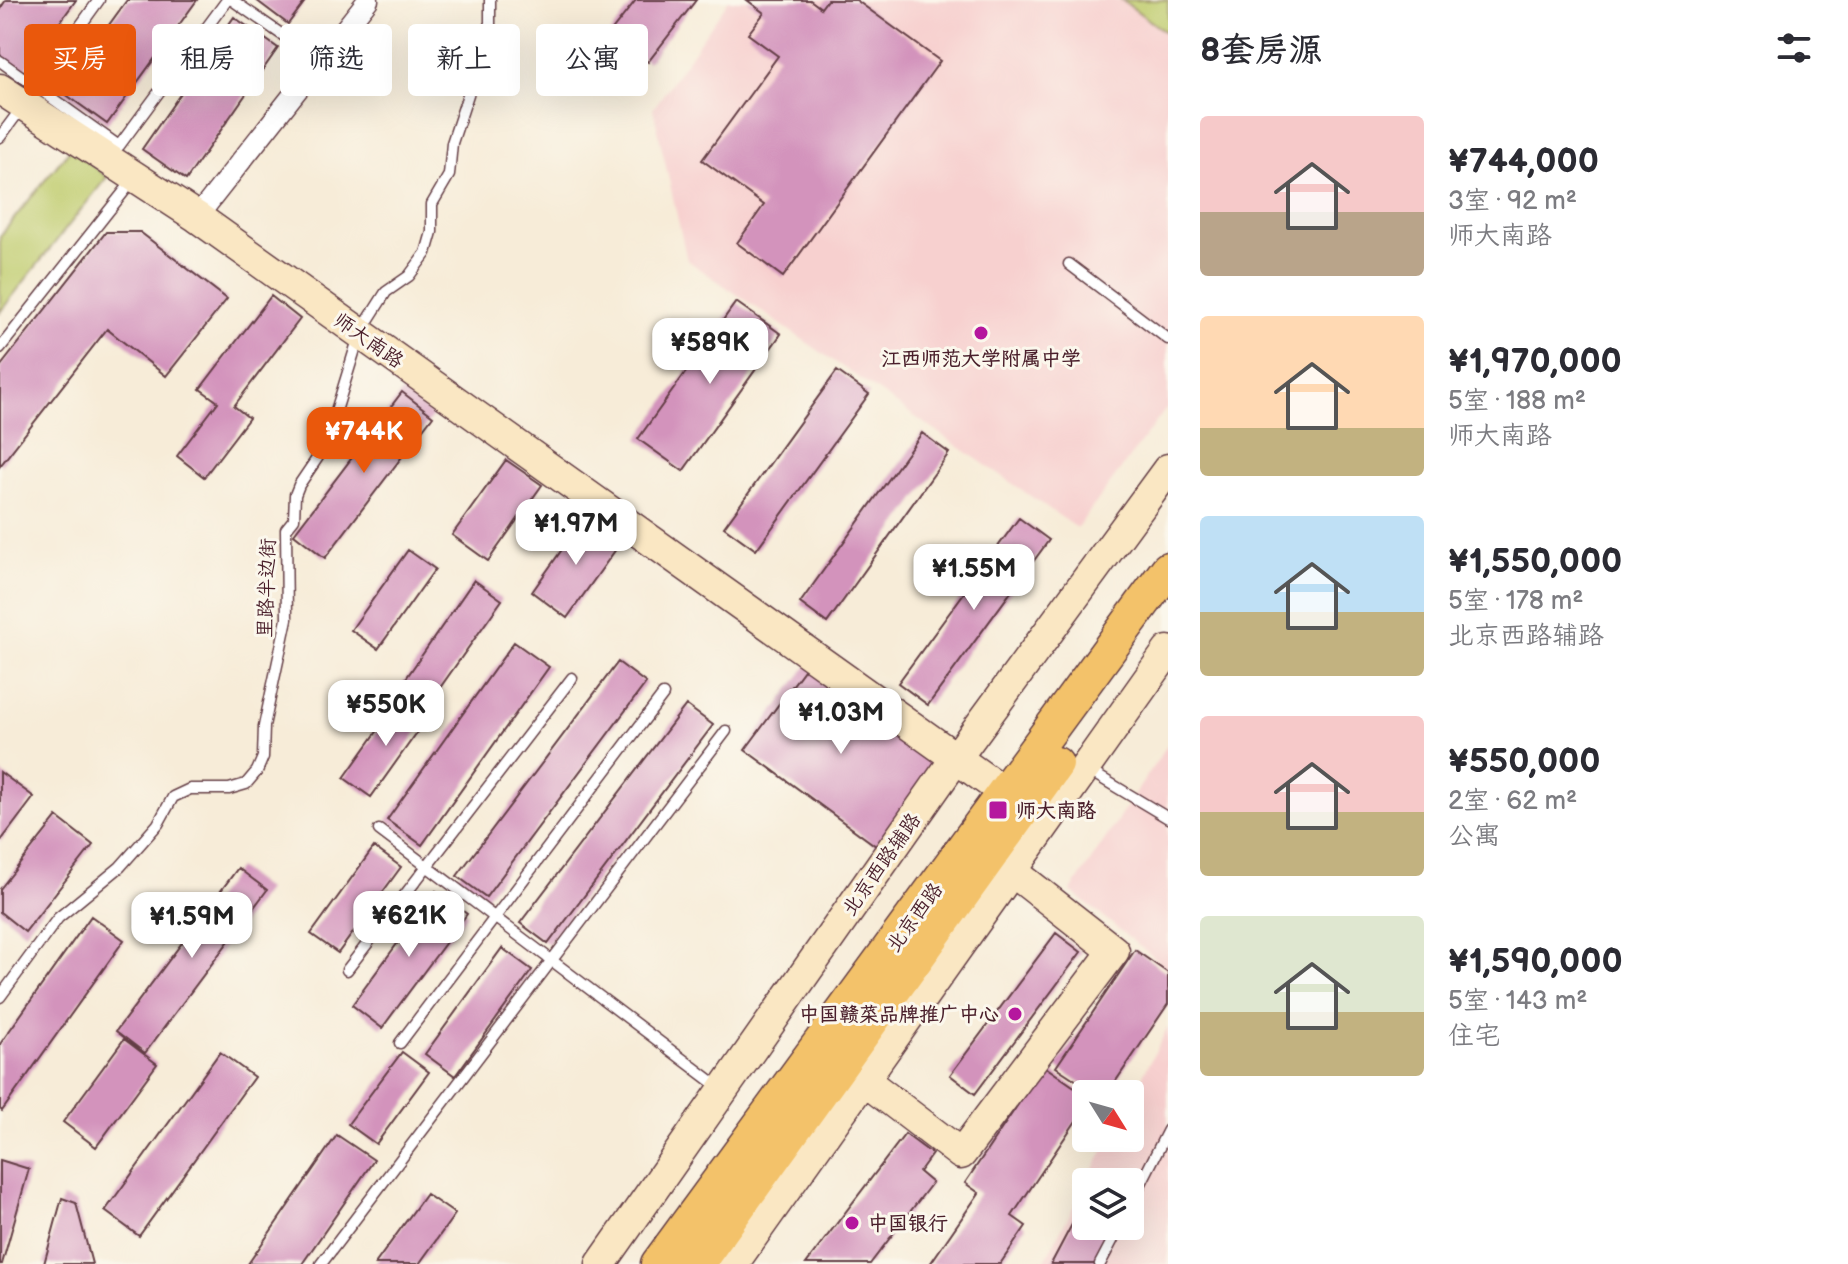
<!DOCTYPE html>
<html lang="zh">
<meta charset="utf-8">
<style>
body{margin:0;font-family:"Balsamiq Sans","LXGW WenKai TC",sans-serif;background:#f2f2f3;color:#2b2b33;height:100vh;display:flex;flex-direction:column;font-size:30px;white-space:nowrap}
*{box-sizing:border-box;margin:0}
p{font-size:26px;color:#7c7c81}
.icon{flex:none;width:44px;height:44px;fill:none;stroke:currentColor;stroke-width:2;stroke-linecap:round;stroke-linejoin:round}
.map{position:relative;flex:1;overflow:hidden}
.side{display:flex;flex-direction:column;background:#fff;width:680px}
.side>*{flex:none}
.top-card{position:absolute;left:24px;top:24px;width:760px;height:72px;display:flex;gap:16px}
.needle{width:52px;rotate:127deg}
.fabs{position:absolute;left:1072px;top:1080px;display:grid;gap:16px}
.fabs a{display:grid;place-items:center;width:72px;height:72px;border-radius:8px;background:#fff;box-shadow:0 8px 32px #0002;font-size:40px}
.price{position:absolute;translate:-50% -68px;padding:0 18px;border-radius:16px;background:#fff;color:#222;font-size:26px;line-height:52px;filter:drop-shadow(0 2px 4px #0008)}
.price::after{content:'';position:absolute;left:50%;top:48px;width:24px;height:18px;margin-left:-12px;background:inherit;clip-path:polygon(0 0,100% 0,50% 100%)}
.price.selected{background:#ea580c;color:#fff}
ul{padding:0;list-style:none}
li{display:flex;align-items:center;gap:24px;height:200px;padding:0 32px}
li span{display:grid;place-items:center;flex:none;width:224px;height:160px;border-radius:8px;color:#555}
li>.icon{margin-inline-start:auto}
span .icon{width:96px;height:96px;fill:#fffc;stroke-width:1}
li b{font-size:34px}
h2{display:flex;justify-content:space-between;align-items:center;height:96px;padding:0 32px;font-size:34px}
.tag{padding:0 28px;border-radius:8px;background:#fff;box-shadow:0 8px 32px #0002;font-size:28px;line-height:72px}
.tag.selected{background:#ea580c;color:#fff}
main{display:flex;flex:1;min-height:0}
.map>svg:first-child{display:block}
.built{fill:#f7d0cf}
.green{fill:#c0cc6e;stroke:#85764c;stroke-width:2}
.building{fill:#d393bc}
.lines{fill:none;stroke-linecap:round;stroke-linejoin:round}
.lane-casing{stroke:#643e45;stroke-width:13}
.street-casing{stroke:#643e45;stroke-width:23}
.secondary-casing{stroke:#643e45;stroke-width:33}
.primary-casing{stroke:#643e45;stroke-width:37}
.lane{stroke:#fff;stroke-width:10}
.street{stroke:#fff;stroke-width:20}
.secondary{stroke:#fae7c3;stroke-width:30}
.primary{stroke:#f3c26a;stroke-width:34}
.poi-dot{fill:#b5179e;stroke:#fbf7ec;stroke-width:3}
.labels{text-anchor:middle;stroke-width:6;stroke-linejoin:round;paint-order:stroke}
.street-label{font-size:20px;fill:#4a1f2b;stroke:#fbf7ec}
.poi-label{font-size:20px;font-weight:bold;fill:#4a1f2b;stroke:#fbf7ec;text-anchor:start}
</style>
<main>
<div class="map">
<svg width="1168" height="1264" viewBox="0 0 1168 1264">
<rect width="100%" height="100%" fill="#fbf7ec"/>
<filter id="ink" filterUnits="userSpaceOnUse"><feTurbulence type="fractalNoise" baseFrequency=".0125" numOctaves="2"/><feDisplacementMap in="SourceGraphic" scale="16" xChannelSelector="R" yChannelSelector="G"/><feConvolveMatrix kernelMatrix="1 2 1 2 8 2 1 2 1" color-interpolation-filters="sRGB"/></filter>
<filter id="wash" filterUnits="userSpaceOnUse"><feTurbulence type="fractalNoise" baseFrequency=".006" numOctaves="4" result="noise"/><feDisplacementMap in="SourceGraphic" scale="32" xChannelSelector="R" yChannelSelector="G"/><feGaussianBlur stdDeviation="1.8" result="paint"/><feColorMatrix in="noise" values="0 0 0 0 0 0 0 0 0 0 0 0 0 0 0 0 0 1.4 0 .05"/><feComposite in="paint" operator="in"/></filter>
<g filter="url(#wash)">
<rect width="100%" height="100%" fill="#f7ecd8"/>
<path class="built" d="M729 0H1168V406L1077 528 687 260 653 109Z
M1168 744V969L1071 891Z
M1168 1027V1264H1043L1086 1183V1226H1130V1182H1087L1110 1138H1130V1100Z"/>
<path class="green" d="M1122 0H1168V34Z
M71 148 107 177 0 312V236Z"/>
<g id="blocks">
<path class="building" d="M6 0H76L23 73 0 57V9Z
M127 0H197L107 124 61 91Z
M256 0H306L288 24Z
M636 0H696L648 62 610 33Z
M747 0H810L821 8 827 0H856L940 61 783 277 737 243 764 205 702 160 778 56 748 34 764 13Z
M234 17 278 48 186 180 142 149Z
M106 232H140L227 299 166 376 107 329 0 466V367Z
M271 296 300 319 234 406 249 418 204 477 177 456 218 402 200 389Z
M736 302 781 334 683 471 638 439Z
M837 371 869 394 756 550 724 527Z
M402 392 433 416 325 558 294 534Z
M922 433 949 453 827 623 800 603Z
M506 460 542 485 488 561 452 535Z
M585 517 621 542 567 618 532 592Z
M1019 518 1049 540 928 705 898 683Z
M408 550 435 569 378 649 351 630Z
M474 580 502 600 427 706 400 687Z
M514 642 549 667 422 845 387 820Z
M618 662 646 683 486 897 457 876Z
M807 666 937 761 876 846 745 750Z
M401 698 428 717 371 797 344 778Z
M686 705 713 725 548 944 520 923Z
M0 772 34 797 0 842Z
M57 817 93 845 25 932 0 912V889Z
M374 847 401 867 338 953 311 934Z
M238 868 267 890 145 1053 116 1031Z
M436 891 467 914 382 1028 352 1005Z
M91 916 124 940 2 1111 0 1109V1044Z
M1056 933 1081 952 975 1094 950 1075Z
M502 948 532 970 455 1076 425 1054Z
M1135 950 1168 973V1004L1107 1094H1097L1056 1067Z
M124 1039 157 1064 96 1147 63 1122Z
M220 1052 254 1077 139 1236 105 1211Z
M402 1052 429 1072 376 1144 348 1124Z
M1044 1066 1086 1095V1106L1012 1216 1026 1226 1000 1264H930L979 1193 965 1183Z
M905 1134 932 1154 919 1172 932 1183 870 1264H806Z
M337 1135 374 1160 302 1264H248Z
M0 1160 29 1169 2 1264H0Z
M426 1194 455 1214 419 1264H375Z
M62 1198 76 1203 92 1264H44Z
M1086 1198V1226H1115L1095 1264H1051Z"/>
</g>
</g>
<g filter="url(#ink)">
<use href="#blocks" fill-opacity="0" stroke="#643e45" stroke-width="2"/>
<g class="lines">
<g class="lane-casing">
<path id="lane" d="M232 0 320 61
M0 61 119 146 227 0
M32 93 99 0
M0 137 23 106
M1069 264 1168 339
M0 348 134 179
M1088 770 1168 818
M379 830 722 1089
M347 970 572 678
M0 997 58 918 120 867 158 824 173 797 190 789H229L246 784 257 771 263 757 264 726 287 619 286 529 294 519 295 495 299 485 318 457 336 411 360 333 386 292 409 276 426 253 432 232V204L449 175 452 143 490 28V0
M400 1043 663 695
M1130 1205 1168 1130
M321 1264 726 731
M1100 1264 1120 1226"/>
</g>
<g class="street-casing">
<path id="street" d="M197 217 368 0"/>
</g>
<g class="secondary-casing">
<path id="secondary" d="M0 89 197 217 1005 793
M864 1080 961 1154 1114 951 1012 871
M601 1264 956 758 1168 469
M733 1264 1168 651"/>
</g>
<g class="primary-casing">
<path id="primary" d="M658 1264 1168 569
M697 1264 1056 764"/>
</g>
<use href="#lane" class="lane"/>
<use href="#street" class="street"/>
<use href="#secondary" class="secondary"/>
<use href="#primary" class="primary"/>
</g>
</g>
<g class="poi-dot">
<circle cx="981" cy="333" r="8"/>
<rect x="988" y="800" width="20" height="20" rx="4"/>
<circle cx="1015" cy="1014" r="8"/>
<circle cx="852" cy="1223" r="8"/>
</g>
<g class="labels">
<g class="street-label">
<text transform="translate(369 340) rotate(35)" y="7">师大南路</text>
<text transform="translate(266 588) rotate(-88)" y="7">里路半边街</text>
<text transform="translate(881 864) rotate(-55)" y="7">北京西路辅路</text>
<text transform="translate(914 917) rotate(-54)" y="7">北京西路</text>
</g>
<g class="poi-label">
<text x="981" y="365" text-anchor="middle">江西师范大学附属中学</text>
<text x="1016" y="817">师大南路</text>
<text x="999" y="1021" text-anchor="end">中国赣菜品牌推广中心</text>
<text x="868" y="1230">中国银行</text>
</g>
</g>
</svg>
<div class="fabs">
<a><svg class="needle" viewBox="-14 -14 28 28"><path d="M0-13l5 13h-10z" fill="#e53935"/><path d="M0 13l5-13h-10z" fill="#7c7c81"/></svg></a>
<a><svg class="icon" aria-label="layers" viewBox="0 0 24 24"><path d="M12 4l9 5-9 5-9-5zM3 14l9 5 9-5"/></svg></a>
</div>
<b class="price" style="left:710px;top:386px">¥589K</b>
<b class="price selected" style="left:364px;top:475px">¥744K</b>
<b class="price" style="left:576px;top:567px">¥1.97M</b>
<b class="price" style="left:974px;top:612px">¥1.55M</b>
<b class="price" style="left:386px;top:748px">¥550K</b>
<b class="price" style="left:841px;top:756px">¥1.03M</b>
<b class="price" style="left:409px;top:959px">¥621K</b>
<b class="price" style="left:192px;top:960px">¥1.59M</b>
<div class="top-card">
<a class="tag selected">买房</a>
<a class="tag">租房</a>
<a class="tag">筛选</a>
<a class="tag">新上</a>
<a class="tag">公寓</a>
</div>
</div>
<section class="side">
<h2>8套房源<svg class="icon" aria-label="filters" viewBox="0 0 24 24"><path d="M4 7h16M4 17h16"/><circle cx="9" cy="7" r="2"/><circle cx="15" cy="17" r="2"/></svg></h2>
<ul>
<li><span style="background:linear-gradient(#f6c9c9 60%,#b9a48a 0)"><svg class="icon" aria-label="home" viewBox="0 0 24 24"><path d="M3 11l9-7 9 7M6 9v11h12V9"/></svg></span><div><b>¥744,000</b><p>3室 · 92 m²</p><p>师大南路</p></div></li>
<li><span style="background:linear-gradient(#ffd9b3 70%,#c2b280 0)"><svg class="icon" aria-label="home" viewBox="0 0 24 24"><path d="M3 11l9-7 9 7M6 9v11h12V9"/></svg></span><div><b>¥1,970,000</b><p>5室 · 188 m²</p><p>师大南路</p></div></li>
<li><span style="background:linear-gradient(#bfe0f5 60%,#c2b280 0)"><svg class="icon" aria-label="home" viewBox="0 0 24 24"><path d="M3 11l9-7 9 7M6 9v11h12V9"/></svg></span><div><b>¥1,550,000</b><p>5室 · 178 m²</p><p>北京西路辅路</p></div></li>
<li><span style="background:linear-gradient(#f6c9c9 60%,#c2b280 0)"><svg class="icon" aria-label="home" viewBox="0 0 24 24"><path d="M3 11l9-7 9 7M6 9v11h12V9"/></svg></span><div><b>¥550,000</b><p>2室 · 62 m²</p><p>公寓</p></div></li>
<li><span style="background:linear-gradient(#dfe7d0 60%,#c2b280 0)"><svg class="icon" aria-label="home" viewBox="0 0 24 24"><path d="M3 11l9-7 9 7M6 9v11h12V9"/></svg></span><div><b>¥1,590,000</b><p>5室 · 143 m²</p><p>住宅</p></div></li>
</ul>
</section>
</main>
